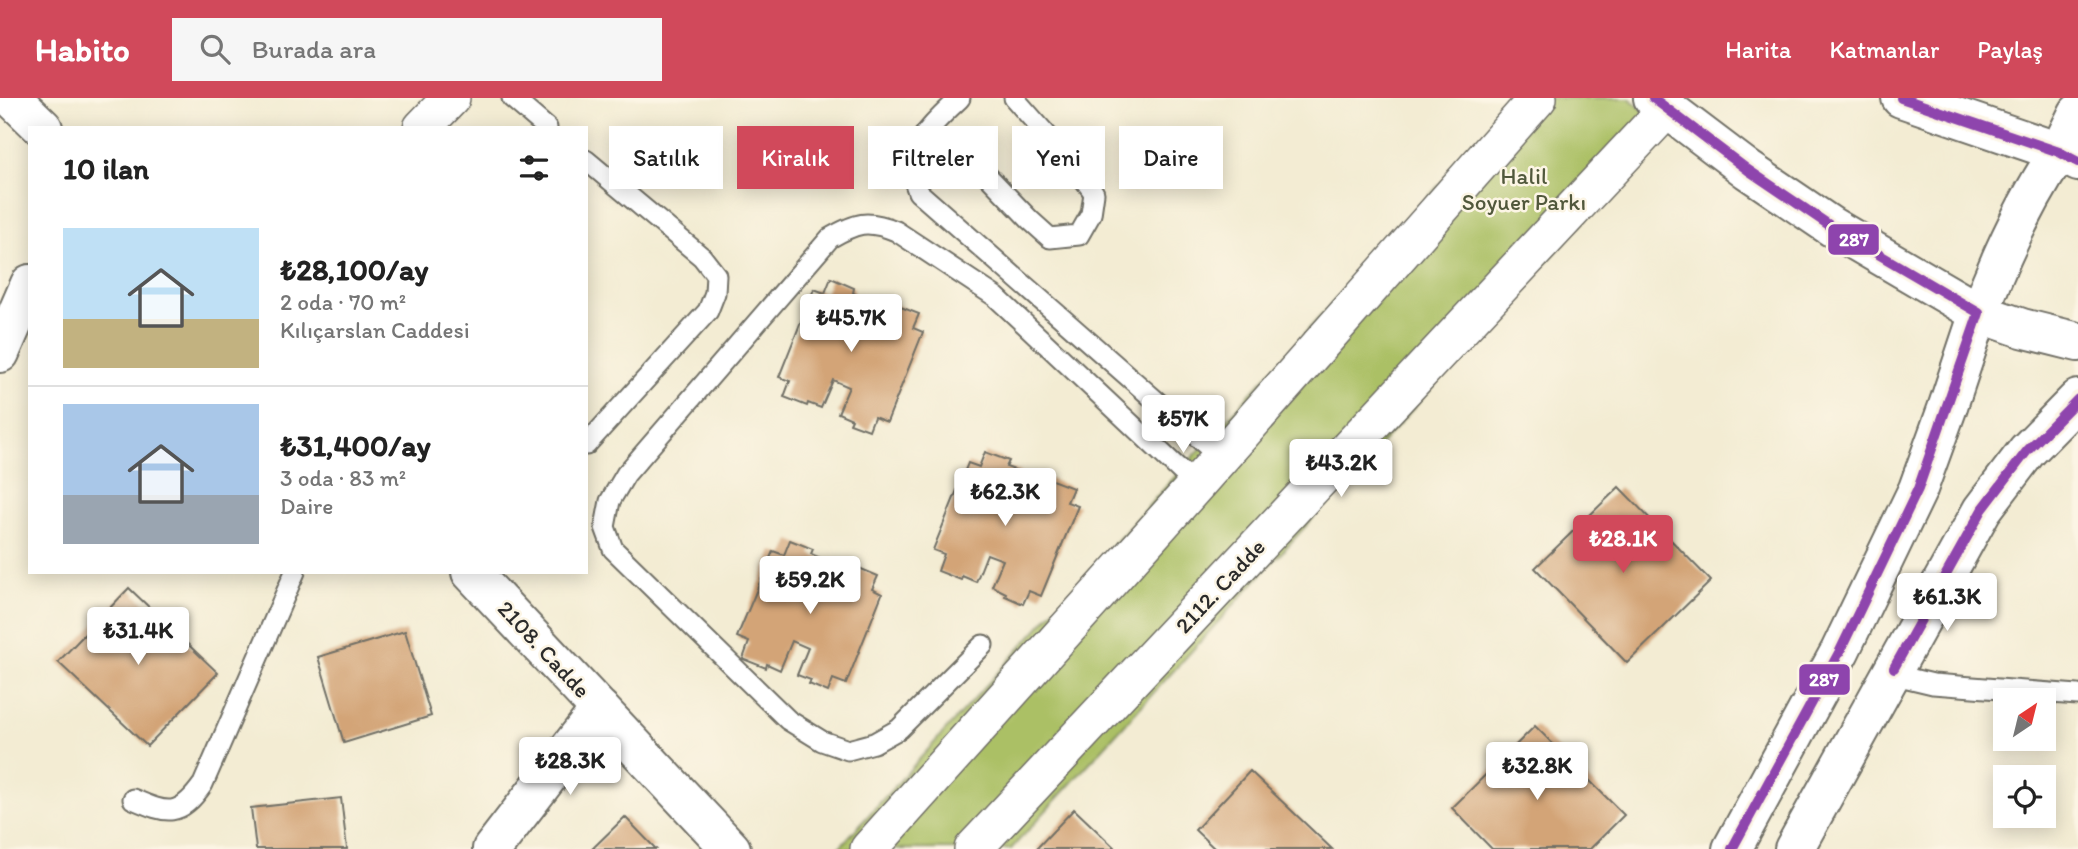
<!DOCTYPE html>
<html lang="tr">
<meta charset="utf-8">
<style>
body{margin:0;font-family:Itim,sans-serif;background:#f6f6f6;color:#222;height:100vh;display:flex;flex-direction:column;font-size:26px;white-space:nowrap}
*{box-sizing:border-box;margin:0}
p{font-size:23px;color:#767676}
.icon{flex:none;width:38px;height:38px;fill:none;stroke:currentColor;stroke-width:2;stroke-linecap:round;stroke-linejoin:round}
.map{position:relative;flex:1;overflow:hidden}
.details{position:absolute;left:28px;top:28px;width:560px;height:448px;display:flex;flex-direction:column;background:#fff;border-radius:0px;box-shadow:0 4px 18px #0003}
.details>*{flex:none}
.top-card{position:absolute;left:609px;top:28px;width:665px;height:63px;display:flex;gap:14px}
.needle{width:46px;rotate:35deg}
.buttons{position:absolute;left:1993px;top:590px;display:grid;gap:14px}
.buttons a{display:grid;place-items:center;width:63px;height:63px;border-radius:0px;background:#fff;box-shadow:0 4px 18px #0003;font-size:35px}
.price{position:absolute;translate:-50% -60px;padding:0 16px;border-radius:7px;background:#fff;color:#222;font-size:23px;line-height:46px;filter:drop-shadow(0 2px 4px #0008)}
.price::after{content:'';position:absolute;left:50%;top:42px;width:21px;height:16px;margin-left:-10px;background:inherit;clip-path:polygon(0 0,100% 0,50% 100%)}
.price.selected{background:#d1495b;color:#fff}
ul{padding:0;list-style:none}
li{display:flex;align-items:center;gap:21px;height:175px;padding:0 35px}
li+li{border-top:2px solid #e0e0e0}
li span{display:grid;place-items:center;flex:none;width:196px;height:140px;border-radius:0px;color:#555}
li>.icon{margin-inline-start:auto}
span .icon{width:84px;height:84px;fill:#fffc;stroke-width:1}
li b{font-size:30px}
h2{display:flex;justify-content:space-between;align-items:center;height:84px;padding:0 35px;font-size:30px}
.chip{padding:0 24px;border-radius:0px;background:#fff;box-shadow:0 4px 18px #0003;font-size:24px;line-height:63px}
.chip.selected{background:#d1495b;color:#fff}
header{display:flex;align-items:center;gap:42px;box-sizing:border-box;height:98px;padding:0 35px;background:#d1495b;color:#fff}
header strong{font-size:33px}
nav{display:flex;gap:38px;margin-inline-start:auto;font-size:24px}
.search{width:490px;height:63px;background:#f6f6f6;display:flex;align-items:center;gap:18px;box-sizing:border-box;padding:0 24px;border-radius:0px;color:#767676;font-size:26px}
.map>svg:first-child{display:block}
.green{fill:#abc065;stroke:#6b7648;stroke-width:2}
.building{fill:#d3a477}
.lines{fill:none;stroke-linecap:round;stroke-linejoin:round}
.lane-casing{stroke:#716f66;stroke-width:23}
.street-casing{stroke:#716f66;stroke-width:40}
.secondary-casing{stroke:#716f66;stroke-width:42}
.primary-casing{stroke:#716f66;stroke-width:42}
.lane{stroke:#fff;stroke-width:19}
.street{stroke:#fff;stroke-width:37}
.secondary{stroke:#fff;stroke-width:38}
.primary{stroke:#fff;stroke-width:38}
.bus-1-casing{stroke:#fcf5e5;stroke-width:16}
.bus-1{stroke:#8e44ad;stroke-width:10}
.labels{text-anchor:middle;stroke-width:5;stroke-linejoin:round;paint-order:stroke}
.park-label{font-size:23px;fill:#51583c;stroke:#fcf5e5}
.street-label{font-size:23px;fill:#2b2b2b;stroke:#fcf5e5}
.line-badge{stroke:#fcf5e5;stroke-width:2.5}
.badge-label{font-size:19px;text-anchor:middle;font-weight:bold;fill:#fff}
</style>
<header>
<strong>Habito</strong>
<div class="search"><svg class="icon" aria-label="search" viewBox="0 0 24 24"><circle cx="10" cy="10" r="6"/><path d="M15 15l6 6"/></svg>Burada ara</div>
<nav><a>Harita</a><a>Katmanlar</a><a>Paylaş</a></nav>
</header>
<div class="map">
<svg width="2078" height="751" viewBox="0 0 2078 751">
<rect width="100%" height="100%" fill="#fcf5e5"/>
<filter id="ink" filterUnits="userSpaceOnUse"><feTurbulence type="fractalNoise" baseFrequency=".0143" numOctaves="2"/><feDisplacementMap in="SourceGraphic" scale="14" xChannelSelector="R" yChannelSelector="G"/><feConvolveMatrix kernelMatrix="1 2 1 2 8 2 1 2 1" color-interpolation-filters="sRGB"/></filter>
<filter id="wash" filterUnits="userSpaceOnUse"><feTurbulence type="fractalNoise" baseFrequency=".00686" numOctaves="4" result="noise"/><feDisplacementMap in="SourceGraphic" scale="28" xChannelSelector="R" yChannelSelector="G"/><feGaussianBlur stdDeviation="1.57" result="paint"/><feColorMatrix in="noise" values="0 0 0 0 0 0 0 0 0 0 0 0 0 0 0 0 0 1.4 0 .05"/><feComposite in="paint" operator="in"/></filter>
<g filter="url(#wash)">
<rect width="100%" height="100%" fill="#f3ecd3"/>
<path class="green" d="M1518 0H1629L1667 32 1011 751H838Z"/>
<g id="blocks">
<path class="building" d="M831 180 854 190 853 195 866 201 854 231 865 236 878 204 891 210 893 206 919 216 913 230 923 234 887 324 874 319 869 332 850 325 852 321 838 315 849 289 833 282 821 310 808 305 807 308 784 299 790 283 779 279 814 191 825 195Z
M985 354 1009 363 1006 369 1021 374 1008 405 1019 409 1032 378 1046 384 1047 380 1073 390 1067 404 1078 408 1041 498 1029 493 1023 506 1005 498 1006 495 992 488 1003 462 987 456 976 484 962 478 961 482 938 473 944 456 933 452 968 365 979 369Z
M1619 389 1711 483 1627 565 1535 470Z
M790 442 813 451 811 456 825 462 813 493 824 497 837 466 850 472 852 467 878 478 872 491 882 496 846 586 833 581 828 594 809 586 811 582 797 577 808 550 792 543 780 572 767 566 766 570 743 561 749 544 737 539 773 453 784 457Z
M129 490 218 575 147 648 58 564Z
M405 533 431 618 344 645 318 559Z
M1535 628 1624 717 1590 751H1492L1452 710Z
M1250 673 1332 751H1215L1195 732Z
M341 700 347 751H256L251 710Z
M1074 711 1116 751H1036Z
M625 719 656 751H592Z"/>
</g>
</g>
<g filter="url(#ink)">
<use href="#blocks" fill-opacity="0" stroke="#716f66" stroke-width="2"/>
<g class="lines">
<g class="lane-casing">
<path id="lane" d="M512 0 547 30
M960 0C941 19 910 43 912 73 912 79 916 88 918 94L1220 359
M956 45 1030 122 1050 140 1079 137 1091 116 1094 95 1076 70 1014 0
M586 62 702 159 716 177 715 195 708 213 586 347
M983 547 899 631 874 645 848 652 822 643 788 622 613 451 605 429 610 403 626 376 830 140C856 125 867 121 896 133L996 199 1182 374 1197 386
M1891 576 1933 586 2078 597
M133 701C168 716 179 720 203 686L295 474"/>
</g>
<g class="street-casing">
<path id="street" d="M422 30 451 0
M869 751 1197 386 1538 0
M973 751 1667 11"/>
</g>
<g class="secondary-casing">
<path id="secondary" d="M12 0 43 30
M2059 54 2078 15
M0 255 30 186
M471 474 731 751
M492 751 600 611
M1732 751 1840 553 1918 391 1947 311 1979 215
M1794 751 1982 412 2027 353 2078 301"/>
</g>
<g class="primary-casing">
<path id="primary" d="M1653 0 1748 72 1832 129 1979 215 2022 230 2078 244
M1901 0 2059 54 2078 64
M1979 215C2000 159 2025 105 2059 54"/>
</g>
<use href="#lane" class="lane"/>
<use href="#street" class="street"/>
<use href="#secondary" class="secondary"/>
<use href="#primary" class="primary"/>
<g class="bus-1-casing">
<path id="bus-1" d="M1653 0 1748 72 1832 129 1979 215 1918 391 1840 553 1732 751
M1901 0 2059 54 2078 64
M1894 570 1982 412 2027 353 2078 301"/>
</g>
<use href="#bus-1" class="bus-1"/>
</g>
</g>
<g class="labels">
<g class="park-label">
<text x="1524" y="86">Halil<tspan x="1524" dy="26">Soyuer Parkı</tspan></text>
</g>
<g class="street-label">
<text transform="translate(1220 488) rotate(-47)" y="8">2112. Cadde</text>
<text transform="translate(544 551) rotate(47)" y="8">2108. Cadde</text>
</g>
</g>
<g class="line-badge">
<rect x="1827" y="125" width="53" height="33" rx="7" fill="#8e44ad"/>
<rect x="1798" y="565" width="53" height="33" rx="7" fill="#8e44ad"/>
</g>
<g class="badge-label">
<text x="1854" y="148">287</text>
<text x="1824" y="588">287</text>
</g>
</svg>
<div class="buttons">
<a><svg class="needle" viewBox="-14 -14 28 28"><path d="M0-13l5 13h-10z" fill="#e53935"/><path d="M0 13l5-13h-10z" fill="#767676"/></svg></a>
<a><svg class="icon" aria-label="locate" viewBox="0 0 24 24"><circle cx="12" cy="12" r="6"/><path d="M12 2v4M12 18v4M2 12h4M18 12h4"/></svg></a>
</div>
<b class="price" style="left:851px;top:256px">₺45.7K</b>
<b class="price" style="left:1183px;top:357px">₺57K</b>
<b class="price" style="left:1341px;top:401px">₺43.2K</b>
<b class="price" style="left:1005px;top:430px">₺62.3K</b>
<b class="price selected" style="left:1623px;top:477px">₺28.1K</b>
<b class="price" style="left:810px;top:518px">₺59.2K</b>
<b class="price" style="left:1947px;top:535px">₺61.3K</b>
<b class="price" style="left:138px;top:569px">₺31.4K</b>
<b class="price" style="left:570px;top:699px">₺28.3K</b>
<b class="price" style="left:1537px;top:704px">₺32.8K</b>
<div class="top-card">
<a class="chip">Satılık</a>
<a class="chip selected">Kiralık</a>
<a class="chip">Filtreler</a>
<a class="chip">Yeni</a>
<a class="chip">Daire</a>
</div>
<section class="details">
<h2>10 ilan<svg class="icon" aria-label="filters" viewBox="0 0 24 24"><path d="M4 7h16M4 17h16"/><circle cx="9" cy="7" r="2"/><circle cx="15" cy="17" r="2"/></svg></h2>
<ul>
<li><span style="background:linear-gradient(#bfe0f5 65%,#c2b280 0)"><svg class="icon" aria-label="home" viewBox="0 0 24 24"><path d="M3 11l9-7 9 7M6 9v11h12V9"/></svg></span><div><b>₺28,100/ay</b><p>2 oda · 70 m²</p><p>Kılıçarslan Caddesi</p></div></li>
<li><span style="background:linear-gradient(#a9c7e8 65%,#9aa5b1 0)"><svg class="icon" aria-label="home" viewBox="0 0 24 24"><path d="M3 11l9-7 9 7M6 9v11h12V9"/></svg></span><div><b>₺31,400/ay</b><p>3 oda · 83 m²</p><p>Daire</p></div></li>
</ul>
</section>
</div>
